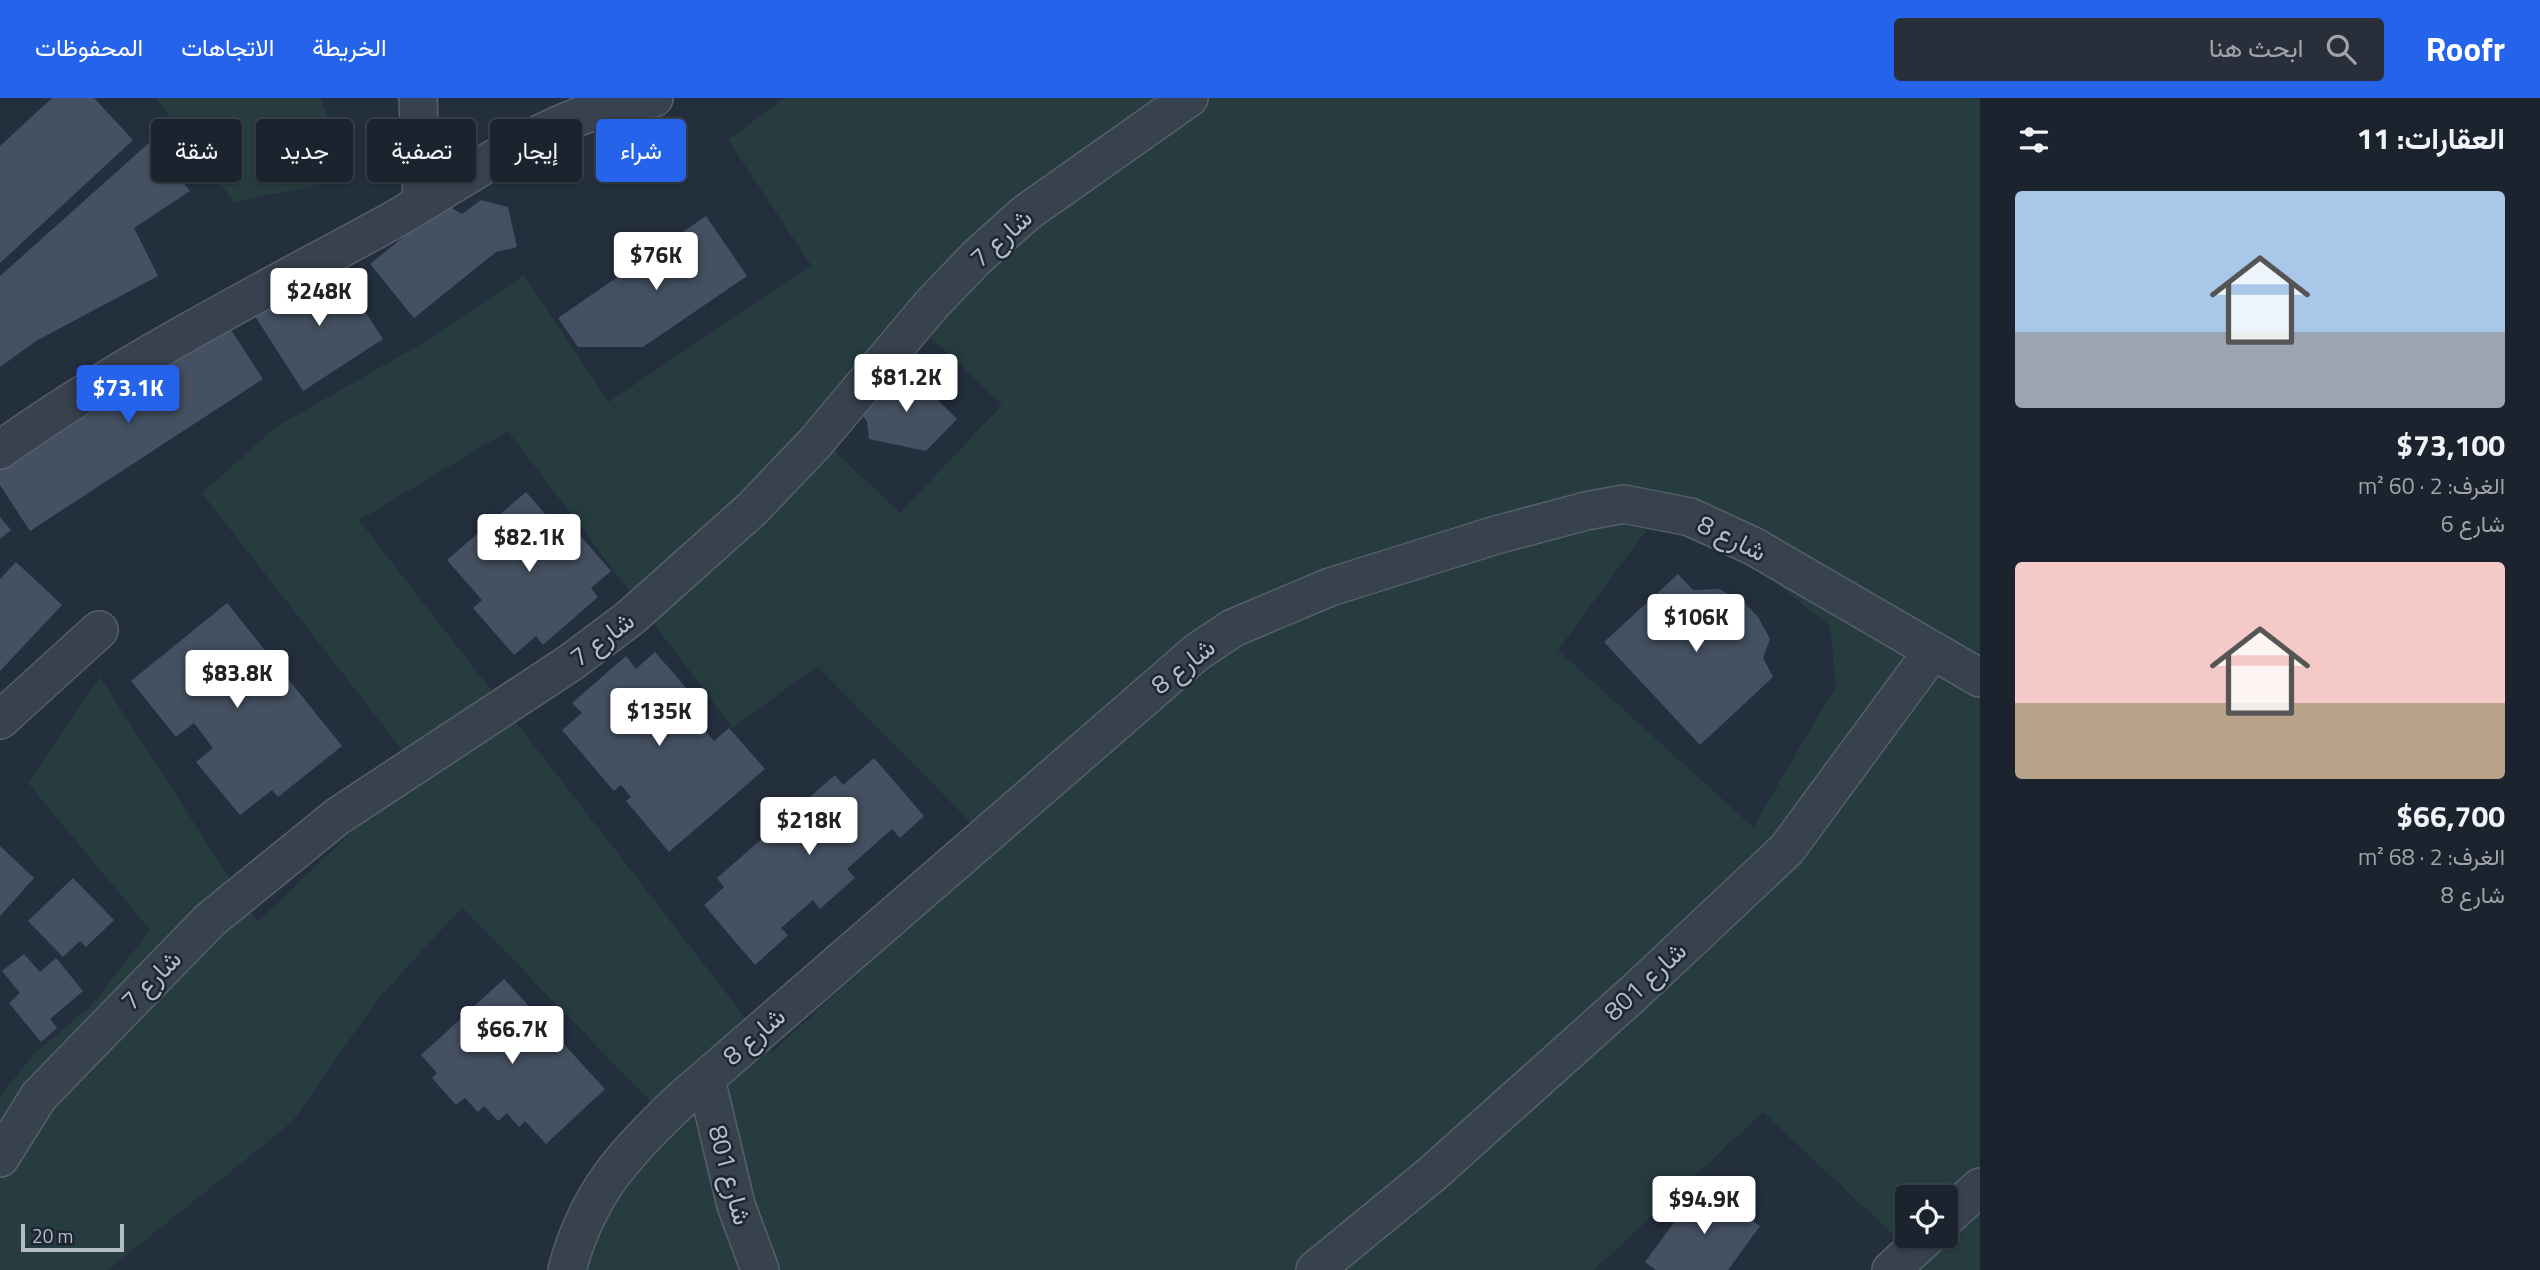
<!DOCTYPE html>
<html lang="ar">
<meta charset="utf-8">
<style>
body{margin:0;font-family:"Titillium Web",Vazirmatn,sans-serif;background:#282f3a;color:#f1f3f6;direction:rtl;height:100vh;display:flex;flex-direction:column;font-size:26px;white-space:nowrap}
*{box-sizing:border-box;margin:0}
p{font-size:23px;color:#a0a4aa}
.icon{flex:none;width:38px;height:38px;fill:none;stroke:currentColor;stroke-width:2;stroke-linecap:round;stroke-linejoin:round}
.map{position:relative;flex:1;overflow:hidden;direction:ltr}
.details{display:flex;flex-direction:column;background:#1b232e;width:560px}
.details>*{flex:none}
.hud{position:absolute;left:21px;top:21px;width:665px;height:63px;direction:rtl;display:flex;gap:14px}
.tools{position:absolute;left:1895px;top:1087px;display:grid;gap:14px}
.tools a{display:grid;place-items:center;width:63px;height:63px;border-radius:7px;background:#1b232e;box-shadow:0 2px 5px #0004,0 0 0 2px #39404a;font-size:35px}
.scale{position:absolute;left:21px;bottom:18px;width:103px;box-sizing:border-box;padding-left:7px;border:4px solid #b4bcc9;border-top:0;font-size:19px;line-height:24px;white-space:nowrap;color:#b4bcc9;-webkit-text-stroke:5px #1d2633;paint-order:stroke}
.price{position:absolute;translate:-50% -60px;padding:0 16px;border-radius:7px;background:#fff;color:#222;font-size:23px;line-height:46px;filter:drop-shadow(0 2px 4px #0008)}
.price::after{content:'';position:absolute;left:50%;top:42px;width:21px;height:16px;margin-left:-10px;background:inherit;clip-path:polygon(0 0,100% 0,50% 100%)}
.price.selected{background:#2563eb;color:#fff}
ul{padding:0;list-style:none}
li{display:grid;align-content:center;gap:14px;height:371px;padding:0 35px}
li span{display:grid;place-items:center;height:217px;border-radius:7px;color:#555}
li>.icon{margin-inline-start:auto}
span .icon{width:126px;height:126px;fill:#fffc;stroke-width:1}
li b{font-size:30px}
h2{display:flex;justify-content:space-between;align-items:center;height:84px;padding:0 35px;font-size:30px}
.pill{padding:0 24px;border-radius:7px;background:#1b232e;box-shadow:0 2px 5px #0004,0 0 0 2px #39404a;font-size:24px;line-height:63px}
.pill.selected{background:#2563eb;color:#fff}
header{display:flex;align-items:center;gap:42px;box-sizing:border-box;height:98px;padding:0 35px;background:#2563eb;color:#fff}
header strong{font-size:33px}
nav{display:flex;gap:38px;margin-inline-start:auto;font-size:24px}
.search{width:490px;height:63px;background:#282f3a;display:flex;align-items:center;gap:18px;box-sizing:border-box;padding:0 24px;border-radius:7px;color:#a0a4aa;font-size:26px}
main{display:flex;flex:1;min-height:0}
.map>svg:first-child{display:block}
.green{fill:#263c3f;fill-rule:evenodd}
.building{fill:#455162}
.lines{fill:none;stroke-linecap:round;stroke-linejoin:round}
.minor-casing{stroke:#565f6c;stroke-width:40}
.minor{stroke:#38414e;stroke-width:37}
.labels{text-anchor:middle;stroke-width:5;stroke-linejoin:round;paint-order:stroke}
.street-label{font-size:26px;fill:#b4bcc9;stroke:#1d2633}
</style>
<header>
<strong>Roofr</strong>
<div class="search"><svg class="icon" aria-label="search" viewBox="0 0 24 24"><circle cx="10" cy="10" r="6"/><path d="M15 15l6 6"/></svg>ابحث هنا</div>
<nav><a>الخريطة</a><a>الاتجاهات</a><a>المحفوظات</a></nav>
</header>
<main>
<section class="details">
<h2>العقارات: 11<svg class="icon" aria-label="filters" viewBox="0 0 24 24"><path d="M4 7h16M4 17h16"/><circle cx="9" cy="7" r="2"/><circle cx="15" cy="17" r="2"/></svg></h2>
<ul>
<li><span style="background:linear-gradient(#a9c7e8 65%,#9aa5b1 0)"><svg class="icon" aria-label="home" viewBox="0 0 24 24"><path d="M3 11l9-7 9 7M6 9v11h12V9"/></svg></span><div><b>$73,100</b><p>الغرف: 2 · 60 m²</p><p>شارع 6</p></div></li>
<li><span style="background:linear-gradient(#f6c9c9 65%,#b9a48a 0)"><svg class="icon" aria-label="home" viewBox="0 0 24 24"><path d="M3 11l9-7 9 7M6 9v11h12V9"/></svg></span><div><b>$66,700</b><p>الغرف: 2 · 68 m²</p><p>شارع 8</p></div></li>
</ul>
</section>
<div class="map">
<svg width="1980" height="1172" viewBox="0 0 1980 1172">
<rect width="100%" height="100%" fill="#242f3e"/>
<path class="green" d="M156 0H320L354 80 234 104Z
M784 0H1980V1172H1908L1919 1161 1763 1014 1594 1172H563L653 1006 462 809 378 901 292 1024 108 1172H0V998L34 956 92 907 150 832 28 685 100 579 258 824 417 671 202 395 276 329 421 246 524 177 609 304 811 167 728 42ZM914 223 1002 307 900 415 811 331ZM508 333 733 630 817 568 996 750 772 954 359 422ZM1670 400 1830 528 1836 588 1753 729 1558 552ZM1908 1099H1946V1138H1908Z"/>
<path class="building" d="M52 0H94L133 42 0 165V48Z
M150 44 190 93 134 130 158 178 36 243 0 269V178Z
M481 102 508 109 517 149 496 154 414 220 370 166 445 106 462 116Z
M706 118 747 178 643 249H578L558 220Z
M334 166 383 241 303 293 255 218Z
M224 221 263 281 30 433 0 387V367Z
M904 268 957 321 926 353 869 341 867 324 860 312Z
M526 394 562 435 571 427 611 473 591 490 598 499 543 547 536 538 514 557 473 510 482 502 447 462Z
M0 419 11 432 0 441Z
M16 464 62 507 0 573V481Z
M1678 476 1693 492 1719 491 1743 503 1758 519 1770 541 1763 560 1773 579 1700 647 1604 544Z
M227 505 342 648 278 699 272 692 240 717 196 664 213 650 194 625 176 639 131 583Z
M655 554 708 615 697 623 714 643 729 630 765 671 669 754 626 703 631 699 621 687 614 693 562 632 582 615 572 605 626 558 636 571Z
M874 660 924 718 900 740 892 731 847 771 855 780 820 811 813 802 781 830 788 837 755 867 704 807 724 789 717 780 835 677 843 687Z
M0 748 34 780 0 818Z
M73 780 114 822 86 849 80 843 63 859 28 823Z
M24 856 40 874 56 860 83 893 50 921 57 930 41 944 9 905 20 895 2 873Z
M504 881 605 991 546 1046 525 1023 519 1029 507 1015 498 1023 484 1008 478 1014 465 1000 456 1007 432 980 437 975 421 957Z
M1702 1086 1760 1128 1728 1172H1656L1645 1164Z"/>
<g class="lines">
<g class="minor-casing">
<path id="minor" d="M418 0 422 105
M0 352C120 266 250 200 379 130 468 82 550 11 654 0
M0 622 99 532
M706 981 736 1107 760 1172
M0 1060 39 998 210 822 338 718 570 565 630 520 752 411 815 345 931 207 977 159 1026 115 1189 0
M1946 1120 1980 1089
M567 1172C587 1096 624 1056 680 1003L1197 554 1233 530 1330 489 1496 437 1586 413 1624 406 1690 419 1753 448 1980 580
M1315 1172 1432 1076 1635 894 1787 751 1932 554
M1891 1172 1928 1138"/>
</g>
<use href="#minor" class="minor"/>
</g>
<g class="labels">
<g class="street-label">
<text transform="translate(1001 140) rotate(-42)" y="9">شارع 7</text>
<text transform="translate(1732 440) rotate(26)" y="9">شارع 8</text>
<text transform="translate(602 541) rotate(-37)" y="9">شارع 7</text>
<text transform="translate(1183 568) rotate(-38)" y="9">شارع 8</text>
<text transform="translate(151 882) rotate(-45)" y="9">شارع 7</text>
<text transform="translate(1645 883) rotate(-43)" y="9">شارع 801</text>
<text transform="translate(754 938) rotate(-41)" y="9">شارع 8</text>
<text transform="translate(730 1077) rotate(75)" y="9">شارع 801</text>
</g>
</g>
</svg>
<div class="tools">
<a><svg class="icon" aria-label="locate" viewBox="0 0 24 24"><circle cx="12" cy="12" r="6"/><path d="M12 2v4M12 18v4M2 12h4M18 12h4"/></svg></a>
</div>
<div class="scale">20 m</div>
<b class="price" style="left:656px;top:194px">$76K</b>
<b class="price" style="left:319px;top:230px">$248K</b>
<b class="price" style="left:906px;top:316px">$81.2K</b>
<b class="price selected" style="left:128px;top:327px">$73.1K</b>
<b class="price" style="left:529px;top:476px">$82.1K</b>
<b class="price" style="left:1696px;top:556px">$106K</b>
<b class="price" style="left:237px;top:612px">$83.8K</b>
<b class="price" style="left:659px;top:650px">$135K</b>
<b class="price" style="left:809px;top:759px">$218K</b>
<b class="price" style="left:512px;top:968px">$66.7K</b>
<b class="price" style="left:1704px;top:1138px">$94.9K</b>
<div class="hud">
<a class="pill selected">شراء</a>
<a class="pill">إيجار</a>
<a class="pill">تصفية</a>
<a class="pill">جديد</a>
<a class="pill">شقة</a>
</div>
</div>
</main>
